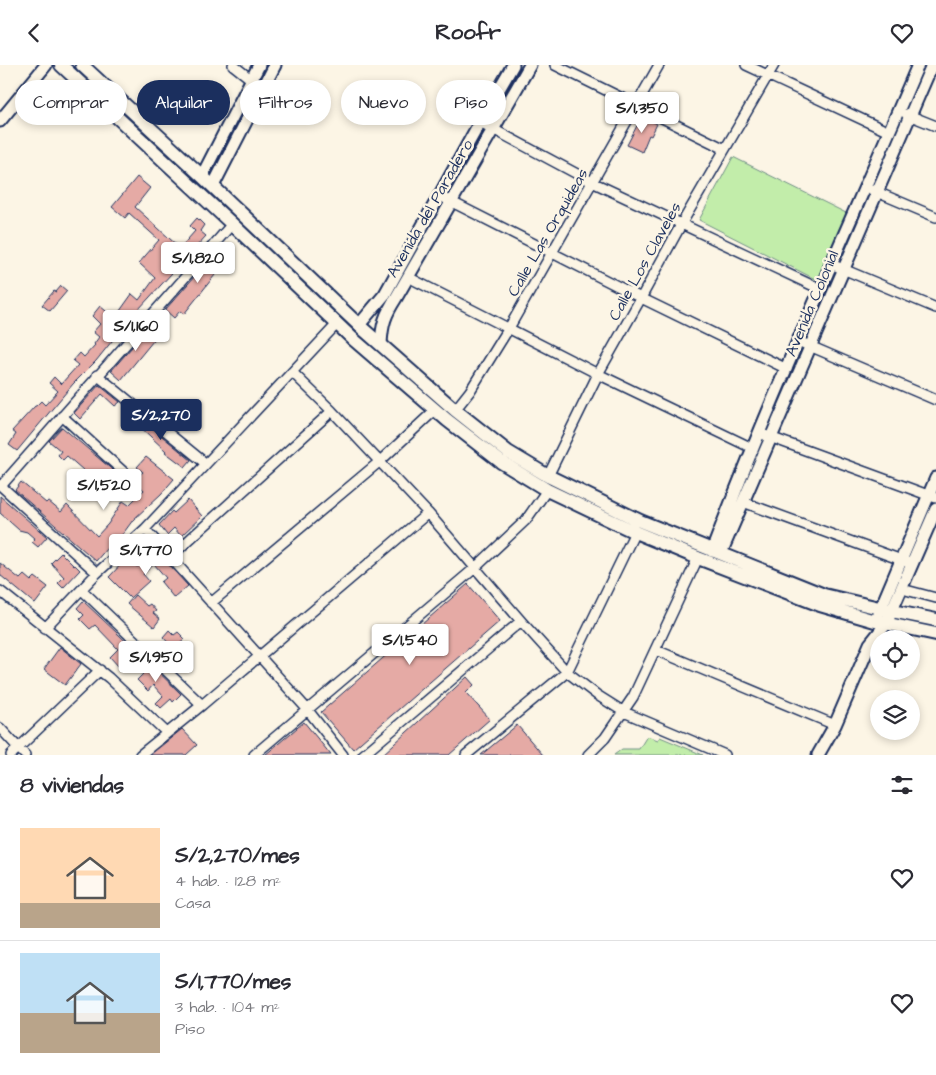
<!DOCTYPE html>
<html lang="es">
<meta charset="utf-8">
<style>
body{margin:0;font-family:"Architects Daughter",sans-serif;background:#f7f7f7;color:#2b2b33;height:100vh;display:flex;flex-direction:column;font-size:19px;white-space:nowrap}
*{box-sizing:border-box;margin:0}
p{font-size:16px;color:#7c7c81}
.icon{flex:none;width:28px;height:28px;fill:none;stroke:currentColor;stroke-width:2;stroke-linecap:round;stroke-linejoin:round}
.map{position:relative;height:690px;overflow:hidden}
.details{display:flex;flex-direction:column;background:#fff;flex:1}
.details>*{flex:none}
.banner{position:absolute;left:15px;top:15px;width:500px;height:45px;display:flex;gap:10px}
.controls{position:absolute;left:870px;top:565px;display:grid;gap:10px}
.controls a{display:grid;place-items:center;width:50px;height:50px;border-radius:50%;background:#fff;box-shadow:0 2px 8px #0003;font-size:25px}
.price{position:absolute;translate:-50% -42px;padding:0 11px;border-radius:5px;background:#fff;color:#222;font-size:16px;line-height:32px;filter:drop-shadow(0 1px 2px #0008)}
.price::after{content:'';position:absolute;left:50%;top:30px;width:15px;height:11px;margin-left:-8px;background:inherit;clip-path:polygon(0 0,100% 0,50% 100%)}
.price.selected{background:#1b2f5e;color:#fff}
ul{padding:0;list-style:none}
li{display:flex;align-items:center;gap:15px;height:125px;padding:0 20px}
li+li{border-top:1px solid #e1e1e2}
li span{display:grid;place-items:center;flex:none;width:140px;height:100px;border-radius:0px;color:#555}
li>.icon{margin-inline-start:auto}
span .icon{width:60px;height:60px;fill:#fffc;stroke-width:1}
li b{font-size:21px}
h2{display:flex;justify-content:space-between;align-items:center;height:60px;padding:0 20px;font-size:21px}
.pill{padding:0 18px;border-radius:22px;background:#fff;box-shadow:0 2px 8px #0003;font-size:18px;line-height:45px}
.pill.selected{background:#1b2f5e;color:#fff}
header{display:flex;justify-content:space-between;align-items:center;height:65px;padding:0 20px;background:#fff;font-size:22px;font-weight:800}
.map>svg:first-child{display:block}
.green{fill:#c2edaa;stroke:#6e8e84}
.building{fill:#e5aaa5;stroke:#1b2f5e}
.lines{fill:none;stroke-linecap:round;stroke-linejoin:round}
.minor-casing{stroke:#1b2f5e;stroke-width:12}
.tertiary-casing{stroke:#1b2f5e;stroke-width:15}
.secondary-casing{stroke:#1b2f5e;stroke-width:16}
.minor{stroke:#fcf5e5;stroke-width:9}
.tertiary{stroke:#fcf5e5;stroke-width:11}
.secondary{stroke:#fcf5e5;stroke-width:12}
.labels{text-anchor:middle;stroke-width:5;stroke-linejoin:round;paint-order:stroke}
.street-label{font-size:16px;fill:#1b2f5e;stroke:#fcf5e5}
</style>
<header><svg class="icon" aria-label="back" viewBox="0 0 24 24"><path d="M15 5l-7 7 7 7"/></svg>Roofr<svg class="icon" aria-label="heart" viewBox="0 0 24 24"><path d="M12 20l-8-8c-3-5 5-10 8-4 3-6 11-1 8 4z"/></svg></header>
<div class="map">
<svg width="936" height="690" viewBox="0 0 936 690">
<rect width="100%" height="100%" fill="#fcf5e5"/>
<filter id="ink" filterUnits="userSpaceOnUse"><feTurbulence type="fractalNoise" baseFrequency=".02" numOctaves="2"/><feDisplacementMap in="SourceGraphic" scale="10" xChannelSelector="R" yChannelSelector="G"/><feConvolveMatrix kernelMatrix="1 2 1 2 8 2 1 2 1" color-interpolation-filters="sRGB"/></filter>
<g filter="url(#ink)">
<path class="green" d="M733 92 848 149 817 215 699 155Z
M647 671 658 675 660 672 703 690H614L622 684H639Z"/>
<path class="building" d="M642 51 657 59 651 71 649 70 642 87 627 80Z
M137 112 150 123 135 142 180 183 195 166 190 161 197 153 204 160 200 166 206 171 138 245 129 257 128 256 96 296 73 319 17 386 9 380 16 369 12 366 35 341H36L41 336 45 340 58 326 49 318 54 312 61 319 78 300 73 296 80 288 84 292 95 280 94 279 99 272 93 267 100 259 92 251 100 241 112 251 115 248 117 250 132 229 139 235 155 213 139 198 159 175 129 148 125 153 112 142Z
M218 185 232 197 222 208 219 205 184 249 180 246 174 253 165 245Z
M61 221 67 226 50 246 42 240 54 226 56 227Z
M153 258 162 265 121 315 111 306Z
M99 320 120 337 115 341 102 329 80 354 74 348Z
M134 348 191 395 185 402 165 387 166 386 136 358 134 361 128 356Z
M62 362 129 419 116 434 67 391 63 395 58 390 61 386 49 376Z
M146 392 174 414 161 429 133 455 122 470 113 476 96 496 15 425 21 417 46 438 48 436 61 447 67 440 97 471 108 459 123 436 129 440 144 425 134 415 143 407 137 402Z
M0 431 47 472 38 482 32 477 35 474 27 467 19 465 0 448Z
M188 435 202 451 181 471 174 463 167 470 159 460 172 446 174 448Z
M155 485 188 521 174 533 161 517 166 513 154 499 143 509 149 516 130 533 109 512 128 492 137 502Z
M61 488 74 501 75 500 80 505 63 523 58 518 64 512 51 498Z
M0 498 20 514 24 510 31 516 35 512 48 522 35 539 0 510Z
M468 519 500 556 353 684 321 647Z
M135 530 147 541 150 539 156 546 153 548 160 554 154 562 127 539Z
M83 536 135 585 119 602 110 592 118 584 95 560 90 564 80 554 84 550 77 543Z
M169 565 174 570 178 567 185 574 174 584 163 572Z
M60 582 81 599 65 620 44 604Z
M143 592 181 629 173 637 171 634 161 643 156 638 163 631 153 620 148 626 137 615 143 609 135 600Z
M467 612 474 620 466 628 490 654 449 690H382Z
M304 657 331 690H265Z
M517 660 543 690H481Z
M182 664 197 680 186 690H150Z"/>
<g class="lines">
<g class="minor-casing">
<path id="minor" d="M233 0 252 15 264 21
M555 0 725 84
M746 0 889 67
M906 49 936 61
M480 57 592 117 820 224
M872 125 936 152
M440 131 641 233 787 304
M831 199 936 243
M408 212 598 309 752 383
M798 276 936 335
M292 307 332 346 428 448 521 556 567 607 597 630 624 647 725 690
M97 310 205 398
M455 345 470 326 509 263 659 0
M62 351 127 410
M759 368 936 433
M548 411 598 309 641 233 682 158 774 0
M0 420 97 508
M1 421 232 159
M743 437 907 497
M145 464 307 644 343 690
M170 492 332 346
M902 524 936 533
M82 525 202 640
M0 526 109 613 167 668
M211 538 379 397 435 345
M45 563 97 508 145 464 337 259
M656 585 835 660
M0 663 25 690
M11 690 100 605
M140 690 202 640 428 448
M254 690 475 503 526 455 547 425
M363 690 521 556
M466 690 567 607 635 467
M588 690 605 673 633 632 698 493"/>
</g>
<g class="tertiary-casing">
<path id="tertiary" d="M0 56 46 0
M202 111 259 0
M213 121 275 0
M359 260 385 229 480 57 513 0
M381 279C382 259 385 250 396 233L530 0
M712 486C775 321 849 161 918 0
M721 488 932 0
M877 552 936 413
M818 690 835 660 870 579 886 559 936 444"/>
</g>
<g class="secondary-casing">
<path id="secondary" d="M61 0 232 159 353 274 447 355 501 397 547 425 635 467 698 493 820 540 875 556 936 569
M82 0 202 111 363 264 455 345 508 387 548 411 640 456 824 530 892 546 936 555"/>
</g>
<use href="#minor" class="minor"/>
<use href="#tertiary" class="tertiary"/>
<use href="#secondary" class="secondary"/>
</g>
</g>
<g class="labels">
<g class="street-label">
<text transform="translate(429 143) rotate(-60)" y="6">Avenida del Paradero</text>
<text transform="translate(547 167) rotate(-60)" y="6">Calle Las Orquideas</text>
<text transform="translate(644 196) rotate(-61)" y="6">Calle Los Claveles</text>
<text transform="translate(811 238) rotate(-67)" y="6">Avenida Colonial</text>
</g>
</g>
</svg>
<div class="controls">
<a><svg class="icon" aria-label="locate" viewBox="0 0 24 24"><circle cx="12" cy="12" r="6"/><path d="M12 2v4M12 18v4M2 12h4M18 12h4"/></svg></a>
<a><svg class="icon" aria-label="layers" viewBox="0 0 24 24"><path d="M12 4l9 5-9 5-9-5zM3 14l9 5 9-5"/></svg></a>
</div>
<b class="price" style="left:642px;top:69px">S/1,350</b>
<b class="price" style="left:198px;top:219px">S/1,820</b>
<b class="price" style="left:136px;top:287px">S/1,160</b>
<b class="price selected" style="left:161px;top:376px">S/2,270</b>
<b class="price" style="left:104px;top:446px">S/1,520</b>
<b class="price" style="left:146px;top:511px">S/1,770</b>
<b class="price" style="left:410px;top:601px">S/1,540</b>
<b class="price" style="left:156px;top:618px">S/1,950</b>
<div class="banner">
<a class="pill">Comprar</a>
<a class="pill selected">Alquilar</a>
<a class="pill">Filtros</a>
<a class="pill">Nuevo</a>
<a class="pill">Piso</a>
</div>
</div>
<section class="details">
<h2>8 viviendas<svg class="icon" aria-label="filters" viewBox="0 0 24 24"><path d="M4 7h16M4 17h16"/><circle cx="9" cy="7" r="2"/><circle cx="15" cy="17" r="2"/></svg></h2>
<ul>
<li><span style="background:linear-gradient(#ffd9b3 75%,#b9a48a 0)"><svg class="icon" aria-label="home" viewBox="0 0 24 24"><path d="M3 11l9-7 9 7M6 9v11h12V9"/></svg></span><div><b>S/2,270/mes</b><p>4 hab. · 128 m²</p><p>Casa</p></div><svg class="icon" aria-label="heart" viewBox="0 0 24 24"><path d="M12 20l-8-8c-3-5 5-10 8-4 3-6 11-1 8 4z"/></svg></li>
<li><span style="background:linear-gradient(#bfe0f5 60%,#b9a48a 0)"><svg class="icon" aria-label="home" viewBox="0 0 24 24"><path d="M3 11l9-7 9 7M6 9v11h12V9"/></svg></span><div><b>S/1,770/mes</b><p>3 hab. · 104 m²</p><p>Piso</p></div><svg class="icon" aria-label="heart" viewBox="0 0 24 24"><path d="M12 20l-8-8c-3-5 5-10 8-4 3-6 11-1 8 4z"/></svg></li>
</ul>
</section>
